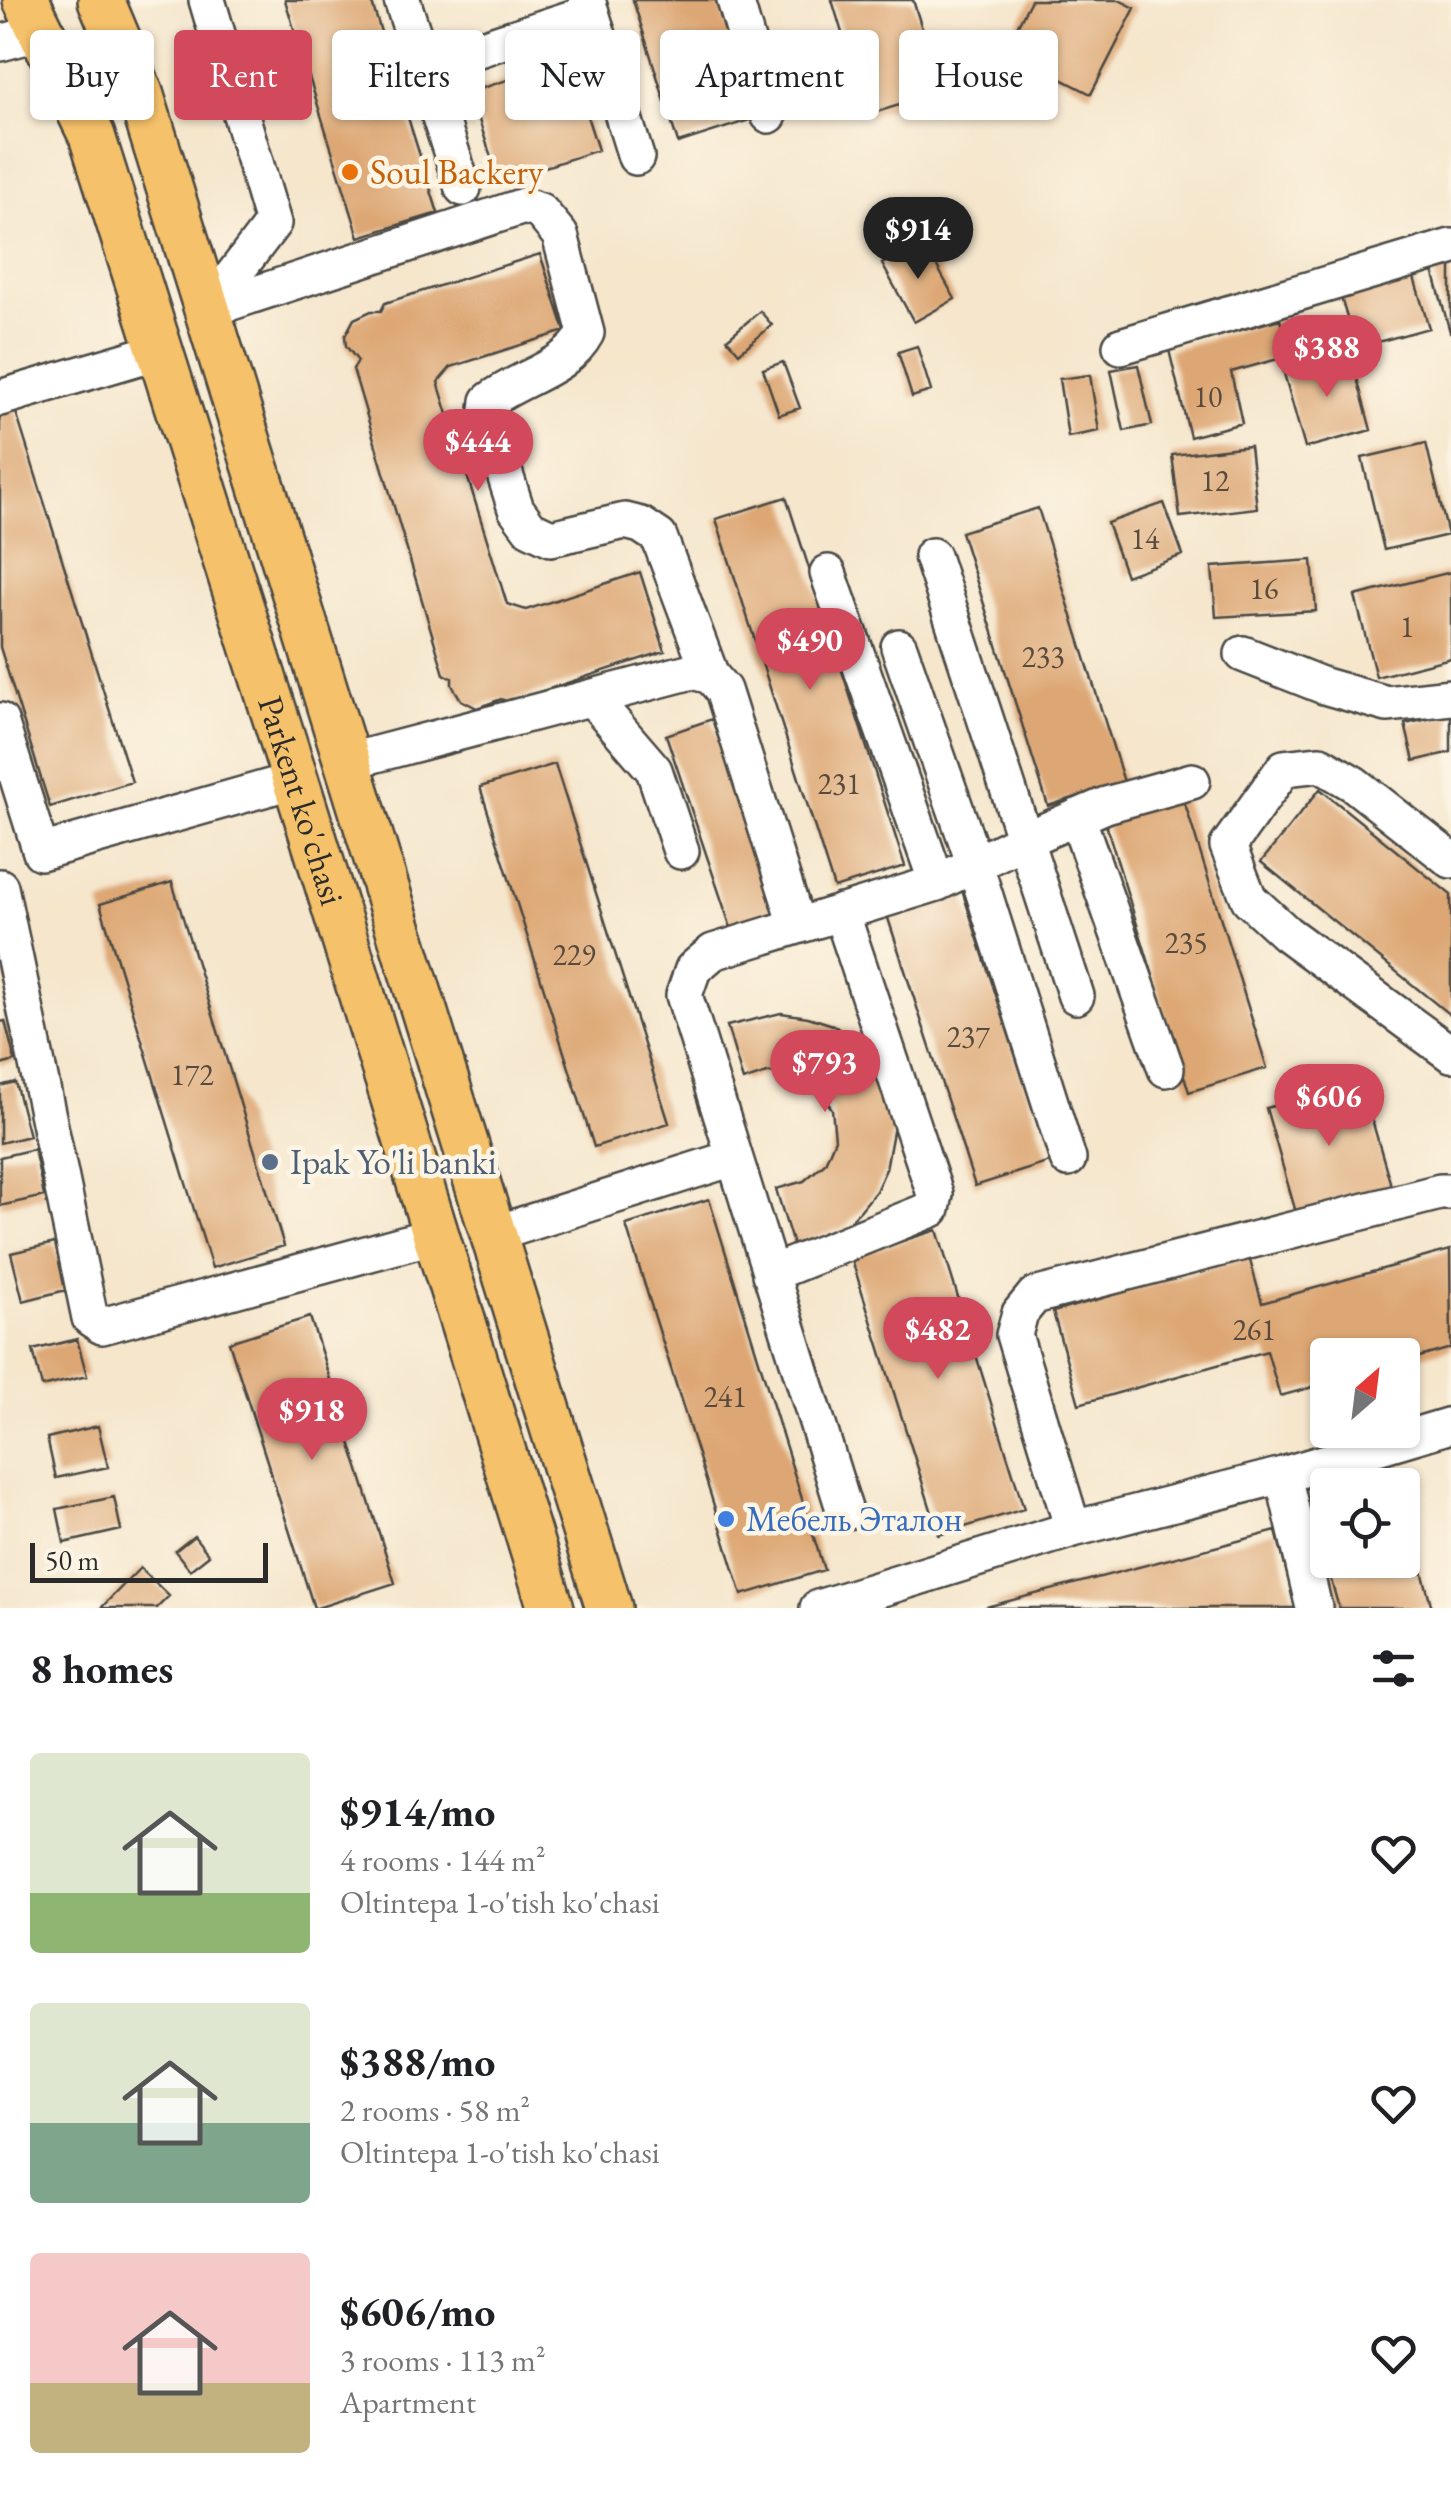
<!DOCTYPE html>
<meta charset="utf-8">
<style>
body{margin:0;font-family:"EB Garamond",serif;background:#f2f2f2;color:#202124;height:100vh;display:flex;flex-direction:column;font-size:38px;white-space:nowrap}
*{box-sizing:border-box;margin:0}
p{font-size:32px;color:#757577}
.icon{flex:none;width:55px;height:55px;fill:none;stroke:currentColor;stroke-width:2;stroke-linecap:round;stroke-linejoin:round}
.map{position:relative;height:1608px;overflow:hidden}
.panel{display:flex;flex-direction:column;background:#fff;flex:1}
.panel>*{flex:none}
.banner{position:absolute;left:30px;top:30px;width:1392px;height:90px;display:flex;gap:20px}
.needle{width:65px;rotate:28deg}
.controls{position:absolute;left:1310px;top:1338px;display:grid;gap:20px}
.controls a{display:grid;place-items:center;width:110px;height:110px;border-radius:10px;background:#fff;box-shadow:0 2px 8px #0004;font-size:50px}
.scale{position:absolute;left:30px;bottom:25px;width:238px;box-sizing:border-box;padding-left:10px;border:5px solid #2b2b2b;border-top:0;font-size:28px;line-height:35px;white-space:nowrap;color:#2b2b2b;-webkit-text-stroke:8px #fcf5e5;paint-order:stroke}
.price{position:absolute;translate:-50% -85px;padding:0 22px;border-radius:35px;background:#d1495b;color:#fff;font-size:32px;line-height:65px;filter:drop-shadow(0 2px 5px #0008)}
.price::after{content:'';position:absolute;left:50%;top:60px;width:30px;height:22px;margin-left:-15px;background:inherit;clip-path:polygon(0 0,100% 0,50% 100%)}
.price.active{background:#222;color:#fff}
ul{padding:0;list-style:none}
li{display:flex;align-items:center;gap:30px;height:250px;padding:0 30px}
li span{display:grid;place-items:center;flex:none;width:280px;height:200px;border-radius:10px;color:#555}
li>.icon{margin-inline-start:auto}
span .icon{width:120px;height:120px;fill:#fffc;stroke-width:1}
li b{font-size:42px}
h2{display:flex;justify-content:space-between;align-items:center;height:120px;padding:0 30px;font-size:42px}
.chip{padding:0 35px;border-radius:10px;background:#fff;box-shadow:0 2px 8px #0004;font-size:35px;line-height:90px}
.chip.active{background:#d1495b;color:#fff}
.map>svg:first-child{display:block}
.building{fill:#dda774}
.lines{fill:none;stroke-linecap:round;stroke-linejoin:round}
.minor-casing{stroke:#494743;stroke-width:40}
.major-casing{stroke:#494743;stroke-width:50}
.minor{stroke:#fff;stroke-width:35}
.major{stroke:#f5c16b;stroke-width:45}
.food-dot{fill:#e8710a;stroke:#fcf5e5;stroke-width:4}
.service-dot{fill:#5c6f8a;stroke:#fcf5e5;stroke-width:4}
.shop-dot{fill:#3f7fe0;stroke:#fcf5e5;stroke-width:4}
.labels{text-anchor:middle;stroke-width:9;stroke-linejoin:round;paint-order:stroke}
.number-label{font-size:30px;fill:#584a3d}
.food-label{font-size:35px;fill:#c56008;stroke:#fcf5e5;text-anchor:start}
.street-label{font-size:35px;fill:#2b2b2b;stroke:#fcf5e5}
.service-label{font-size:35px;fill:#4e5e75;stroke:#fcf5e5;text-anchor:start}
.shop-label{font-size:35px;fill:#366cbe;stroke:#fcf5e5;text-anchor:start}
</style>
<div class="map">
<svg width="1451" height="1608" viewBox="0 0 1451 1608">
<rect width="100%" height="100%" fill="#fcf5e5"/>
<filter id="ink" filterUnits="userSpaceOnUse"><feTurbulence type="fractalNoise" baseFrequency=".01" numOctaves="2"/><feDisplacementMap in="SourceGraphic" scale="20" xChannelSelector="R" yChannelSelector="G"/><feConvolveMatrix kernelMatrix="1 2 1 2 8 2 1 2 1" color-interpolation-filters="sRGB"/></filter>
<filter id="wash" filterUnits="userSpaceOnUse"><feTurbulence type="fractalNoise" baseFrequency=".0048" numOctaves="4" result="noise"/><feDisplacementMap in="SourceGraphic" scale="40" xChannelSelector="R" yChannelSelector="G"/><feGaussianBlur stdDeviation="2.25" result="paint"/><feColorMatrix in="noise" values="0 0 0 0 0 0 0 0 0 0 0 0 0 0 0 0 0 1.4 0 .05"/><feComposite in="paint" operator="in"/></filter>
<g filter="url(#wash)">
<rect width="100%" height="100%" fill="#f5e6cc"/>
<g id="blocks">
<path class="building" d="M285 0H371L438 213 359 237Z
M633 0H719L756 118 678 143Z
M832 0H913L942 92 867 115Z
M1031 0H1119L1135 8 1091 94 1005 50Z
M569 60 598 150 499 182 470 92Z
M923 241 955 299 914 322 882 264Z
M540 254 565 331 451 367 438 382 507 604 526 610 640 572 665 651 509 702 501 699 477 708 461 700 452 685V678L444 674 353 369 358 361 346 346 345 336 354 319 371 311H381L385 303Z
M1451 262V332H1450L1432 267Z
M1413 274 1429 328 1356 348 1340 294Z
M760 311 772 325 739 353 727 339Z
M1280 319 1289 356 1231 372 1242 423 1190 437 1169 350Z
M917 346 931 391 912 397 898 352Z
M1350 352 1371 430 1305 448 1283 370Z
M783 362 800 408 779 415 763 369Z
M1138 365 1152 425 1124 431 1111 370Z
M1090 375 1099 431 1068 437 1059 379Z
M14 406 132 782 50 807 0 647V411Z
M1426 443 1448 535 1384 550 1362 458Z
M1250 446 1257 508 1180 517 1172 455Z
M786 497 905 866 834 888 716 519Z
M1164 503 1183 555 1126 576 1107 523Z
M1038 508 1124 782 1048 806 961 532Z
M1312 560 1316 611 1216 617 1212 567Z
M1451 572V658L1376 677 1355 596Z
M1451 714V752L1414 761 1405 724Z
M712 719 779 913 731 928 666 735Z
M555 764 669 1123 594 1147 480 787Z
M1320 789 1451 895V1016L1261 862Z
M1182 794 1267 1068 1189 1092 1104 818Z
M172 882 284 1246 212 1268 100 904Z
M961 887 1050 1162 975 1186 886 912Z
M781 1013 808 1017 833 1025 851 1038 881 1075 895 1121 886 1169 876 1191 860 1211 843 1228 793 1245 776 1189 804 1181 825 1163 835 1139 832 1109 815 1085 793 1073H767L743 1081 727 1026Z
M5 1021 15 1061 0 1065V1022Z
M15 1082 29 1136 0 1143V1086Z
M1361 1082 1392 1189 1297 1216 1266 1108Z
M34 1149 44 1196 0 1206V1157Z
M709 1199 824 1570 742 1595 626 1225Z
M937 1230 1024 1509 939 1535 851 1257Z
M55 1243 66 1290 23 1301 11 1253Z
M1450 1250 1451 1348 1402 1362V1355H1328V1383L1280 1396 1267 1351 1079 1404 1053 1312 1249 1257 1262 1303Z
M310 1317 395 1583 317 1608H314L229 1342Z
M77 1339 87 1376 42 1387 33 1350Z
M98 1426 108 1467 56 1478 47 1438Z
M114 1497 121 1530 64 1543 57 1509Z
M1328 1505V1560H1402L1404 1505 1432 1608H1339L1311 1510Z
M1276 1531 1296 1608H986V1607Z
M194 1536 209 1555 190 1570 175 1551Z
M140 1568 169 1596 157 1608H101Z"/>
</g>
</g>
<g filter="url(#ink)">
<use href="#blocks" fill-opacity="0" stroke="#494743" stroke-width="2.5"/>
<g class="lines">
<g class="minor-casing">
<path id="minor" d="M402 0 463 188
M587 0 636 157
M735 0 769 115
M0 43 42 32
M424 67 591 12
M207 310 524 206 540 211 560 235 586 333C567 369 520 377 489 401L487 418 516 509 530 528 551 538 625 521 641 525 659 537 711 676
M207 310 273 223 207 0
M1121 346 1451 247
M0 398 159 351
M932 556 1076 996
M828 573 937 883
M899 647 975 865 1068 1159
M1243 654 1324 686 1387 704 1451 697
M592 698 654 770 681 851
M0 721 41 852 295 780
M346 762 692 671 711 676 723 690 797 925
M1077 817 1166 1069
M1451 860 1354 784 1320 764 1284 768 1228 846 1249 899 1286 933 1451 1054
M0 887 90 1318 102 1326 436 1235
M491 1235 733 1158
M770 1274 932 1209 935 1194 841 912
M1283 1475 1314 1608
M845 1512 684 995 693 969 713 952 937 883 1024 840 1106 805 1192 781
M1073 1529 1014 1335 1020 1313 1034 1296 1440 1192H1451
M818 1608 1073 1529 1283 1475 1451 1425"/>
</g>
<g class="major-casing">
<g id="major">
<path id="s1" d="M26 0 92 136 303 804 551 1608"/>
<path d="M101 0 140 93 609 1608"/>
</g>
</g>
<use href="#minor" class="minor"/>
<use href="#major" class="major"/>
</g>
</g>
<circle class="food-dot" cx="350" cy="172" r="10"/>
<circle class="service-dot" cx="270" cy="1162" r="10"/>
<circle class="shop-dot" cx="726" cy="1519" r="10"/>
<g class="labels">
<g class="number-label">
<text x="1208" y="407">10</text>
<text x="1215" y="491">12</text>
<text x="1145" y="549">14</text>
<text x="1264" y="599">16</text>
<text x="1407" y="637">1</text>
<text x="1043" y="667">233</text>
<text x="839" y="794">231</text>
<text x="1186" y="953">235</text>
<text x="574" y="965">229</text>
<text x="968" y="1047">237</text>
<text x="192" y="1085">172</text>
<text x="1254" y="1340">261</text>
<text x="725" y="1407">241</text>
</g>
<g class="food-label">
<text x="370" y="184">Soul Backery</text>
</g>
<g class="street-label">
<text dy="12" stroke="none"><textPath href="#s1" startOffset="848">Parkent ko'chasi</textPath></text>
</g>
<g class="service-label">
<text x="290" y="1174">Ipak Yo'li banki</text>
</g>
<g class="shop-label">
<text x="746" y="1531">Мебель Эталон</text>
</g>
</g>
</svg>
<div class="controls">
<a><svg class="needle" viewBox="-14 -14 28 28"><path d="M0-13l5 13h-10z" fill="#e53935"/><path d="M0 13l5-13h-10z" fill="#757577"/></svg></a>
<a><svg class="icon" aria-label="locate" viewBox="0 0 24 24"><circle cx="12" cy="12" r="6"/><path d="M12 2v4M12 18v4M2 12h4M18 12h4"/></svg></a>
</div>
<div class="scale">50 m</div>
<b class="price active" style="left:918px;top:282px">$914</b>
<b class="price" style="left:1327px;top:400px">$388</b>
<b class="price" style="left:478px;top:494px">$444</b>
<b class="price" style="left:810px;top:693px">$490</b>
<b class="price" style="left:825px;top:1115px">$793</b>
<b class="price" style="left:1329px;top:1149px">$606</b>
<b class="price" style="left:938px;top:1382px">$482</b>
<b class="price" style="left:312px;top:1463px">$918</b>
<div class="banner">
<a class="chip">Buy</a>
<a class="chip active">Rent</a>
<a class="chip">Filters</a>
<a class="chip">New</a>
<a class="chip">Apartment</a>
<a class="chip">House</a>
</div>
</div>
<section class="panel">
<h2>8 homes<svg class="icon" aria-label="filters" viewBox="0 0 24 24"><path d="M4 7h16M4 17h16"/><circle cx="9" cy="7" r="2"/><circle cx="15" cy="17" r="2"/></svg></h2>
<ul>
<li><span style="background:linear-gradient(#dfe7d0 70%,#8fb573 0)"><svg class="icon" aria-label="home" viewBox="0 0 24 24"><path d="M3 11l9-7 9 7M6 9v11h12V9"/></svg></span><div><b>$914/mo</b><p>4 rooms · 144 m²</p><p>Oltintepa 1-o'tish ko'chasi</p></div><svg class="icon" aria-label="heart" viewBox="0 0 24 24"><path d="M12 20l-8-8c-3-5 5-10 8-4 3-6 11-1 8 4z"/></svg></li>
<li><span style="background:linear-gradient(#dfe7d0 60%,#7fa58c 0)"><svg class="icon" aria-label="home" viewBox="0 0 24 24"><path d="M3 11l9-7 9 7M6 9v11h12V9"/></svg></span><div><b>$388/mo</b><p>2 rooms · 58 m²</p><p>Oltintepa 1-o'tish ko'chasi</p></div><svg class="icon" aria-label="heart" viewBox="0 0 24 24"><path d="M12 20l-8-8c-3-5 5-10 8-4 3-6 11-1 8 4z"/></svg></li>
<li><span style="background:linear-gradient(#f6c9c9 65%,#c2b280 0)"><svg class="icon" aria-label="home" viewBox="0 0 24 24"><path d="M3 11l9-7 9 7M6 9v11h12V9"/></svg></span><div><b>$606/mo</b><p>3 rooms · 113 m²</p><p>Apartment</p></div><svg class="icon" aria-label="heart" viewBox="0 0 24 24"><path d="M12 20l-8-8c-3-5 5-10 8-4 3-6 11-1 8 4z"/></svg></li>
</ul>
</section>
